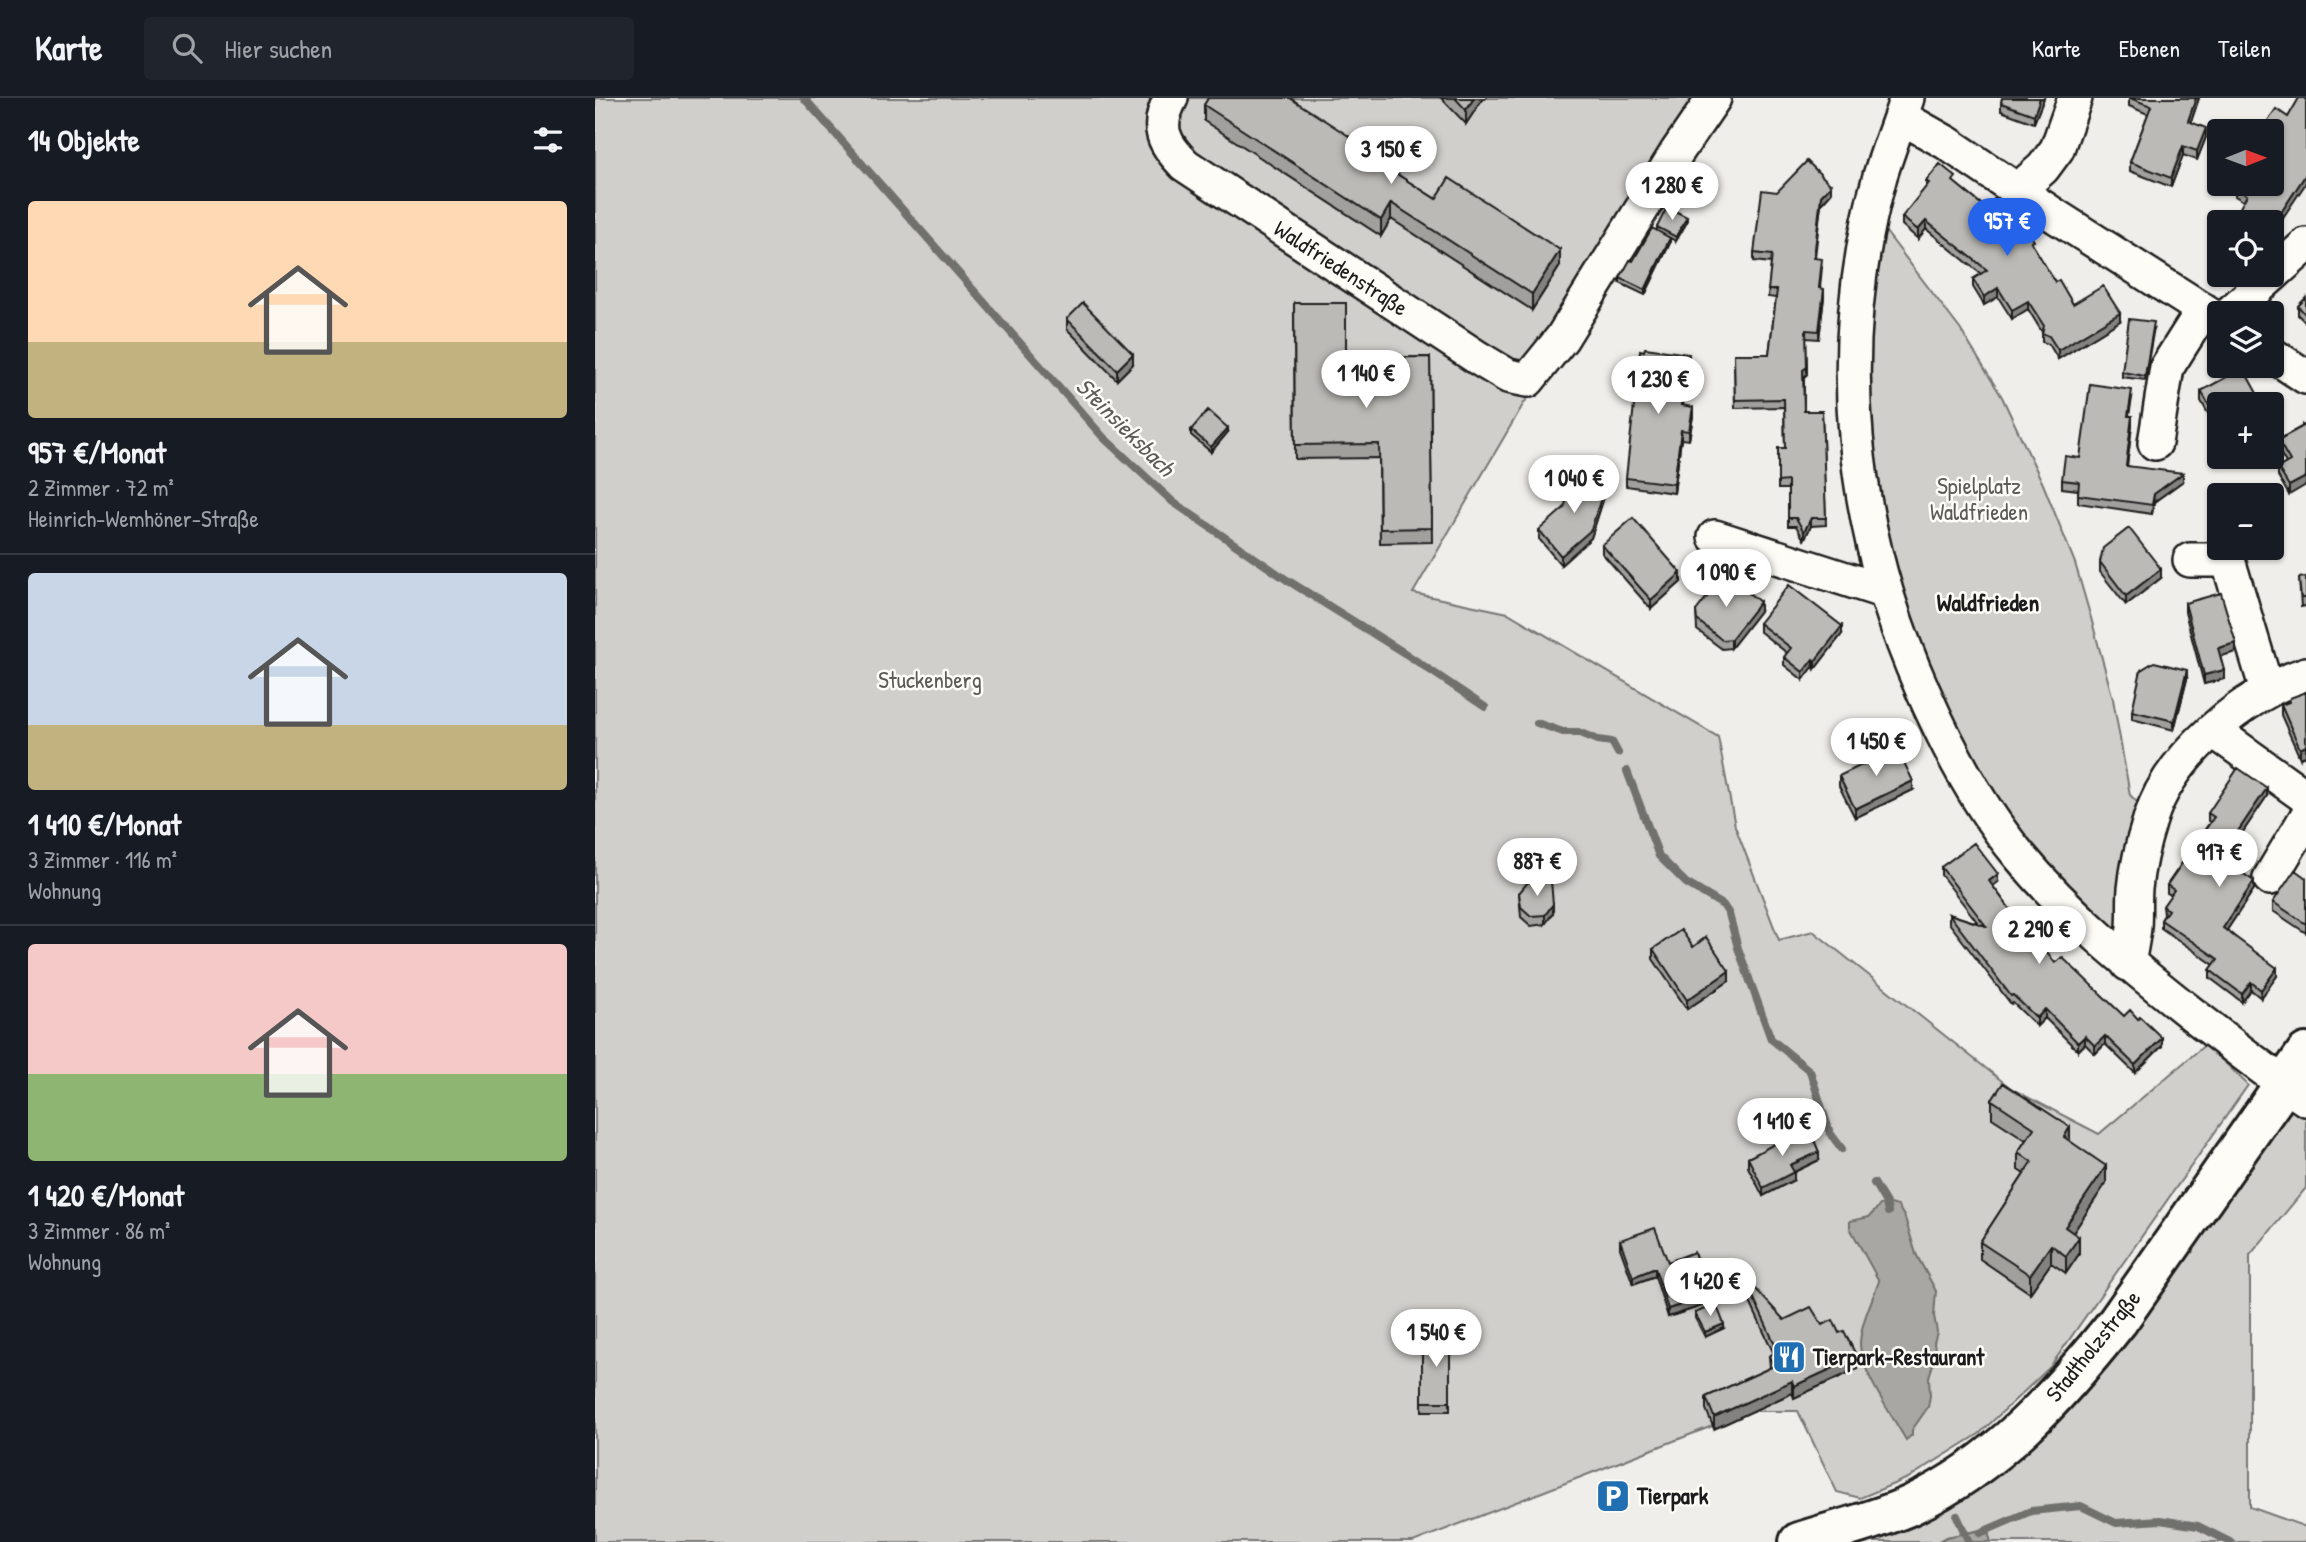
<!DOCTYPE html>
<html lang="de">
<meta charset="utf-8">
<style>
body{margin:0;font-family:"Patrick Hand",sans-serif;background:#20242c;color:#f1f3f6;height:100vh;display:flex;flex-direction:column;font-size:26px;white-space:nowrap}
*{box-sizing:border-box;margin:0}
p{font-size:23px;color:#9ea1a6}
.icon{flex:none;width:38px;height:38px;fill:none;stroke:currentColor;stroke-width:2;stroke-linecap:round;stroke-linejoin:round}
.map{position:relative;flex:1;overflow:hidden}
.panel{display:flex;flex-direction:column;background:#171b24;width:595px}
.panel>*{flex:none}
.needle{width:46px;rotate:89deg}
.controls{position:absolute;left:1612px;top:21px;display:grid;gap:14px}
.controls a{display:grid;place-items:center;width:77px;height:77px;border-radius:7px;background:#171b24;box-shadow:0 2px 5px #0004;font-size:35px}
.price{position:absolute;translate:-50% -60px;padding:0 16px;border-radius:24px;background:#fff;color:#222;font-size:23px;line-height:46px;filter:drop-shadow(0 2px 4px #0008)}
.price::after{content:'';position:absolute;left:50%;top:42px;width:21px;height:16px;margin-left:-10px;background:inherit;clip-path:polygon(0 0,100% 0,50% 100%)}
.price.active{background:#2563eb;color:#fff}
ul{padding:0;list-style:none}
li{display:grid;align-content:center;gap:14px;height:371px;padding:0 28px}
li+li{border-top:2px solid #363941}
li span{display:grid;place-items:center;height:217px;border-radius:7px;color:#555}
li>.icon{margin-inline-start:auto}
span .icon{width:126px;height:126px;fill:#fffc;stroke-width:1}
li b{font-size:30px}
h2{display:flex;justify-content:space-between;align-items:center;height:84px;padding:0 28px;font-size:30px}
header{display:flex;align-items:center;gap:42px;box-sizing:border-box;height:98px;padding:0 35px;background:#171b24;border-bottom:2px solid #363941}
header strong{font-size:33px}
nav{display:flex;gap:38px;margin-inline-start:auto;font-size:24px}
.search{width:490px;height:63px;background:#20242c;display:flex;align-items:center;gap:18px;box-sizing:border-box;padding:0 24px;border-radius:7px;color:#9ea1a6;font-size:26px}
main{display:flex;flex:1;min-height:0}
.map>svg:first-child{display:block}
.green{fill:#d0cfcc;stroke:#767674;stroke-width:2}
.water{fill:#a8a7a3;stroke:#706f6d;stroke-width:2}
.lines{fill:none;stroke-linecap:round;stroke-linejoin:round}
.stream{stroke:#706f6d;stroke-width:8}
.street-casing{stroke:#1c1c1c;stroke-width:38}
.secondary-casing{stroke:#1c1c1c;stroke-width:44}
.street{stroke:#fdfcf7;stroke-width:33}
.secondary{stroke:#fdfcf7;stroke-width:38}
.wall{fill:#a1a09d;stroke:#1c1c1c;stroke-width:2}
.shaded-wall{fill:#83827f;stroke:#1c1c1c;stroke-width:2}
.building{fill:#bbbab6;stroke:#1c1c1c;stroke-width:2}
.labels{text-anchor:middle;stroke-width:5;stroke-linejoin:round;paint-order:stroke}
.street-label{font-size:23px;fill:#1c1c1c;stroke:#fdfcf7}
.park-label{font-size:23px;fill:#5b5b5a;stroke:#fdfcf7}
.poi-label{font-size:23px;font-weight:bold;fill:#1c1c1c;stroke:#fdfcf7;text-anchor:start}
.water-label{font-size:24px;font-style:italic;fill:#5b5b59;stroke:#fdfcf7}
.neighbourhood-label{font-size:24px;font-weight:bold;fill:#1c1c1c;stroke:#fdfcf7}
</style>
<header>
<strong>Karte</strong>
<div class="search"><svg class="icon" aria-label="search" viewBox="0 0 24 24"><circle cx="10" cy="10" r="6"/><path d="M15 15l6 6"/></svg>Hier suchen</div>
<nav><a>Karte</a><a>Ebenen</a><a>Teilen</a></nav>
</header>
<main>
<section class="panel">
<h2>14 Objekte<svg class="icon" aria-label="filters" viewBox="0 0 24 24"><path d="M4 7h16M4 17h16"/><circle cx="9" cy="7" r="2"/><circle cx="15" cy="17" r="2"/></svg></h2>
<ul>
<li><span style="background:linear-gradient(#ffd9b3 65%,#c2b280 0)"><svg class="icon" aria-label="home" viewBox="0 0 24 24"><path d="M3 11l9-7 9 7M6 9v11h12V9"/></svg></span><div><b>957 €/Monat</b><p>2 Zimmer · 72 m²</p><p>Heinrich-Wemhöner-Straße</p></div></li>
<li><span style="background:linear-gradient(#c9d6e8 70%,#c2b280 0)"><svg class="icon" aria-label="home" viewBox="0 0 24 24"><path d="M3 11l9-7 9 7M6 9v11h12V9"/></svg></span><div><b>1 410 €/Monat</b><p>3 Zimmer · 116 m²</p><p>Wohnung</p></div></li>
<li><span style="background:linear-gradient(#f6c9c9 60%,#8fb573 0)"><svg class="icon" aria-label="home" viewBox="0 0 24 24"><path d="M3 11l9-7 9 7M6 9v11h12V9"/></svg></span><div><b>1 420 €/Monat</b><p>3 Zimmer · 86 m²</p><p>Wohnung</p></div></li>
</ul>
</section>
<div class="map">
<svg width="1711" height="1444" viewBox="0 0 1711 1444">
<rect width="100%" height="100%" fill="#f0eeea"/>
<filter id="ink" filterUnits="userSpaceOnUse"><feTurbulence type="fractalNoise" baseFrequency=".0143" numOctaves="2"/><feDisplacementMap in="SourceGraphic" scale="14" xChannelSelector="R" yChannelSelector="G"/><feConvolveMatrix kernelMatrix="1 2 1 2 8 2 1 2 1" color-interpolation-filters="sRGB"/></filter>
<g filter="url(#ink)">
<path class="green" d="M0 0H1127L976 244 929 305 818 495 913 515 1123 639 1140 728 1184 842 1218 833 1417 991 1504 1036 1611 946 1653 987 1455 1269 1384 1336 1313 1380 1265 1400 1242 1394 1203 1313H1147L1120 1327 818 1444H0Z
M1288 130 1365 231 1407 299 1448 386 1480 465 1496 520 1518 601 1535 697 1547 709 1530 826 1518 838 1447 767 1385 685 1309 516 1273 347V233Z
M1694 1003 1711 1015V1090L1655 1157V1409L1711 1429V1444H1396L1391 1431 1352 1439 1343 1444H1233L1407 1365Z"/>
<path class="water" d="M1291 1105 1303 1108 1310 1120 1321 1156 1341 1193 1339 1218 1342 1234 1339 1245 1341 1257 1334 1279 1335 1298 1333 1309 1317 1332V1337L1311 1342C1297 1317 1265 1273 1265 1245 1266 1224 1277 1203 1284 1183L1255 1130V1123L1274 1119 1285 1107Z
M1392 1431 1396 1444H1343L1352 1439Z"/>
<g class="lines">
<path class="stream" d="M209 0 508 339 578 404 692 482 811 556 890 609
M942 625 968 634H983L1003 642 1017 644 1023 655
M1032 673 1064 758 1091 785 1128 807 1134 816 1143 850 1176 941 1215 973 1235 1035 1247 1051
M1279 1085 1291 1105 1293 1114
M1362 1418 1374 1444
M1385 1435 1436 1413 1486 1408 1521 1425 1565 1422 1603 1428 1635 1444"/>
<g class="street-casing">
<path id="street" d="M576 0C560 29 568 45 590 67L883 260 913 278 933 282 967 240 1082 54 1119 0
M1312 0C1303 26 1293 52 1285 78 1237 252 1255 429 1328 593 1353 650 1383 708 1423 756 1474 818 1535 867 1597 916 1635 945 1672 975 1711 1001
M1306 19 1352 45 1462 119 1624 222
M1423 92 1448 70 1462 51 1480 0
M1635 215 1711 147
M1676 256 1711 279
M1560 345 1572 269 1608 212
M1120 439 1291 494
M1595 462H1633L1672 592
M1619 633 1711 699
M1675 780 1711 720
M1533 866C1535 853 1538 841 1539 829 1540 816 1539 803 1540 791 1542 768 1548 744 1555 722 1574 658 1649 596 1711 576"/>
</g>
<g class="secondary-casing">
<path id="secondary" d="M1204 1444C1241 1432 1281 1423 1316 1407 1402 1367 1465 1296 1523 1223L1711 955"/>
</g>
<use href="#street" class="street"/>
<use href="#secondary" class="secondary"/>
</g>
<path class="wall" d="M846 0H891L890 1 888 0 871 26Z
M1407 0H1449L1439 25 1406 13V5Z
M1534 0H1604L1596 24 1611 39 1602 62 1588 57 1576 89 1535 73V64L1553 16 1534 8Z
M609 7 800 75 841 101 965 168 937 212 796 121 786 138 609 23Z
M1693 19 1687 125 1676 144V124L1648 103 1640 98V90Z
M1331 83 1361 86 1439 149 1460 184 1478 206 1525 223 1463 261 1454 246 1447 244V234L1433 211 1417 221 1403 199 1389 207 1378 189V181L1386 176 1331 131 1323 141 1307 127V119L1331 89Z
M1182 94 1236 95 1226 106 1219 160 1227 169 1225 190 1229 199 1224 241 1211 240 1212 276 1209 280V313H1227L1231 427 1216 428 1209 442 1201 428H1193V391H1183V350H1190L1189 309 1140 310 1139 256H1174L1181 200 1173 199 1176 165 1159 163V155Z
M1092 124 1081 143 1075 140V145L1050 197 1025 185V180L1062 133V129Z
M1711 200V225L1703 217V208Z
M699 205 751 260 835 259 837 444 785 445 784 360 700 361Z
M472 221 538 266 522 282 472 231Z
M1559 229 1550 282 1527 279V274Z
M1094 265 1088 308 1098 318 1094 342 1086 341 1079 395 1031 388V380Z
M1606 293 1624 306V335L1606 303Z
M1537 300 1534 318 1537 327 1532 368 1588 383 1559 404 1557 416 1483 405V392L1467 390V382Z
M1708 328 1694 397 1683 378V370L1691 365 1683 351V342Z
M596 332 633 334 616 354 596 337Z
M1010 396 996 440 966 467 944 441V432Z
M1007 447 1086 484 1056 511 1007 455Z
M1505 464 1566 480 1531 507 1505 474Z
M1711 479V508L1706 509 1704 480Z
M1590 505 1641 554 1625 558 1629 581 1609 586 1590 514Z
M1101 513H1165L1136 550 1127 551 1102 532Z
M1164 525 1247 536 1220 571 1218 569 1208 582 1189 567V559L1192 555 1164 533Z
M1592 581 1579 632 1537 621V613Z
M1711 594 1705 660 1686 617V607Z
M1244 678 1318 692 1260 720 1244 688Z
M1672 698 1639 747 1650 763 1643 773 1659 791 1632 832 1682 878 1666 900 1656 892 1647 904 1615 880V872L1619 867 1566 830V822L1569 817 1568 808 1576 797 1572 795V787L1615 724 1613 723V715Z
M1346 769 1403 784 1398 788 1426 826 1460 865 1567 948 1540 975 1510 946 1500 956 1490 946 1483 953 1450 920 1442 928 1418 905 1416 906 1354 825V816L1383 825 1346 777Z
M1711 780V835L1678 813V804Z
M924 795 958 815 950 826 936 828 926 819Z
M1098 849 1134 883 1092 911 1058 861V851Z
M1397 1002 1475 1044 1511 1085 1478 1135 1484 1156 1471 1175 1456 1165 1435 1195 1385 1161V1144L1429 1076 1423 1072V1054L1431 1042 1397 1020Z
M1184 1046 1224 1062 1199 1074V1082L1168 1098 1153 1069V1060Z
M1025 1142 1073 1164 1113 1206 1073 1219 1060 1178 1038 1186 1025 1150Z
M1155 1192 1189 1222 1227 1227 1244 1235 1262 1271 1199 1300 1197 1295 1119 1331 1111 1311V1299L1175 1270 1174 1258 1179 1256 1155 1204Z
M1100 1215 1129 1230 1110 1239 1100 1220Z
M827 1238H855V1313H827Z"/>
<path class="shaded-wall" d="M879 0H888L871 26V12Z
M1445 0H1449L1439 25V17Z
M1601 0H1604L1593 32V23Z
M1611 30V39L1602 62V53Z
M1588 48V57L1576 89V80Z
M1711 76V85L1687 121V125L1676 144V135L1685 116Z
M1236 87V95L1226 106 1219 168 1226 98Z
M796 105V121L786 138V122Z
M1092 119V124L1081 143V139Z
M1331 123V131L1323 141V132Z
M1075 140V145L1050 197V192Z
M965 152V168L937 212V196Z
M1403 190V199L1389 207V199Z
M1229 191V199L1224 241V233Z
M1433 203V211L1417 221V212Z
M1525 215V223L1463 261V252Z
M538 256V266L522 282V272Z
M1094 256V265L1086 316V307Z
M1212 269V276L1208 280V272Z
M1098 309V318L1094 342V333Z
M1537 318V327L1531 376V368Z
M633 330V334L616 354V349Z
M1086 332V341L1079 395V386Z
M1588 375V383L1559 404 1557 416 1559 396Z
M1711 379V387L1694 397V388Z
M1010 387V396L996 440 966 467V458Z
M1216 420V428L1209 442V434Z
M1566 471V480L1531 507V498Z
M1086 475V484L1056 511V502Z
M1165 504V513L1136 550V541Z
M1247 528V536L1220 571V563Z
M1641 545V554L1623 559V550Z
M1218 561V569L1208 582V574Z
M1592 572V581L1579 632V623Z
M1629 572V581L1609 586V577Z
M1711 648V658L1705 660V651Z
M1318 683V692L1260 720V711Z
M1672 690V698L1635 753V745Z
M1650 755V763L1640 778V770Z
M1403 776V784L1394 791V783Z
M1659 783V791L1628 838V830Z
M958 806V815L950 826V817Z
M1682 870V878L1666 900V892Z
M1134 873V883L1092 911V902Z
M1656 884V892L1647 904V896Z
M1450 911V920L1442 928V920Z
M1490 938V946L1483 953V945Z
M1510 938V946L1500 956V948Z
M1567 940V948L1540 975V967Z
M1475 1029V1047L1469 1039Z
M1224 1054V1062L1199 1074V1082L1168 1098V1090L1195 1067Z
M1511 1068V1085L1470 1147V1129Z
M1484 1139V1156L1471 1175V1158Z
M1456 1147V1165L1435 1195V1177Z
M1060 1170V1178L1038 1186V1179Z
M1113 1198V1206L1073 1219V1211Z
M1129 1226V1230L1110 1239V1234Z
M1262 1259V1271L1199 1300V1288Z
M1197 1283V1295L1119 1331V1319Z"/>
<path class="building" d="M613 0H695L800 68 797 73 841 101 854 80 965 152 937 196 796 105 786 122 609 7Z
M860 0H879L871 12Z
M1407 0H1445L1439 17 1406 5Z
M1535 0H1601L1593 23 1611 30 1602 53 1588 48 1576 80 1535 64 1556 8Z
M1704 0H1711V76L1685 116 1687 117 1676 135V124H1637L1652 97 1640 90 1642 86H1676V33H1666L1681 11 1693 19Z
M1212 63 1236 87 1226 98 1219 160 1227 161 1224 190 1229 191 1224 233 1211 232 1212 269 1208 272 1209 313H1227L1231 420H1216L1209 434 1201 420H1193V383L1183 384V350H1190L1189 301 1140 302 1139 256H1174L1182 192H1173L1177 157 1159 155 1167 92 1182 94Z
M1345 66 1361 79 1358 83 1392 111 1399 101 1419 118 1422 115 1439 143 1436 144 1460 184 1464 182 1478 206 1508 188 1525 215 1463 252 1454 238 1447 235 1449 228 1433 203 1417 212 1403 190 1389 199 1378 181 1392 172 1331 123 1323 132 1307 119 1334 85 1331 83Z
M1072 109 1092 119 1081 139 1062 129Z
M1057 130 1075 140 1050 192 1025 180 1035 162 1038 163Z
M1711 200V217L1703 208Z
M488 205 538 256 522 272 472 221Z
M699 205H751V260L835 259 837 430 785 431 784 346 700 347Z
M1534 221 1559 224 1550 278 1527 274Z
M1050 250 1094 256 1086 307 1098 309 1094 333 1086 332 1079 386 1031 380 1045 252 1049 253Z
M1648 270 1668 306H1624V325L1606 293Z
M1495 286 1537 292 1533 318H1537L1531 368 1588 375 1559 396 1557 407 1483 397 1484 384 1467 382 1470 358 1485 360Z
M613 312 633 330 616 349 596 332Z
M1707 327 1708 328 1711 327V379L1694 388 1683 370 1695 363 1683 342 1707 329Z
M979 378 1010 387 996 432 966 458 944 432 969 410Z
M1038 420 1086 475 1056 502 1007 447Z
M1534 430 1566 471 1531 498 1505 464 1508 450Z
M1130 476 1165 504 1136 541 1127 542 1102 522 1101 513Z
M1711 479V500H1706L1704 480Z
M1194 487 1247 528 1220 563 1218 561 1208 574 1189 559 1196 550 1164 525Z
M1626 495 1641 545 1623 550 1629 572 1609 577 1590 505Z
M1559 564 1592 572 1579 623 1537 613 1546 572Z
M1711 594V648L1705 651 1686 607 1694 604 1695 600Z
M1302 650 1318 683 1260 711 1244 678Z
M1643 670 1672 690 1635 745 1650 755 1640 770 1659 783 1628 830 1682 870 1666 892 1656 884 1647 896 1615 872 1623 861 1566 822 1573 812 1568 808 1579 792 1572 787 1619 719 1613 715Z
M1379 745 1403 776 1394 783 1426 826 1430 823 1460 865 1467 859 1529 918 1535 912 1543 921 1545 919 1567 940 1540 967 1510 938 1500 948 1490 938 1483 945 1450 911 1442 920 1418 897 1416 898 1354 816 1391 828 1346 769Z
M1700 772 1711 780V826L1678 804Z
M956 783 958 806 950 817 936 818 926 809 924 795 933 784Z
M1086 832 1098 849 1111 839 1134 873 1092 902 1058 851Z
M1408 985 1475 1029 1469 1039 1511 1068 1470 1129 1484 1139 1471 1158 1456 1147 1435 1177 1385 1144 1437 1064 1423 1054 1439 1030 1397 1002Z
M1215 1032 1224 1054 1195 1067 1199 1074 1168 1090 1153 1060 1183 1044 1184 1046Z
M1060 1130 1073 1164 1099 1154 1113 1198 1073 1211 1060 1170 1038 1179 1025 1142Z
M1159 1189 1189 1222 1216 1209 1227 1227 1238 1222 1244 1235 1249 1233 1262 1259 1199 1288 1197 1283 1119 1319 1111 1299 1179 1268 1174 1258 1183 1253 1155 1192Z
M1121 1206 1129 1226 1110 1234 1100 1215Z
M827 1238H855V1304H827Z"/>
</g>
<defs>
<g id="restaurant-square" transform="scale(1.75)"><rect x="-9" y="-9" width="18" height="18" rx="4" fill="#1f6fb2" stroke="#fdfcf7"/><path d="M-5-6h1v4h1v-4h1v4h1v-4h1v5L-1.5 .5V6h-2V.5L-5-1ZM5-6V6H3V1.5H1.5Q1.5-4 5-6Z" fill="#fff"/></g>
<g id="parking-square" transform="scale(1.75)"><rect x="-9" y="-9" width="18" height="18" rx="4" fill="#1f6fb2" stroke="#fdfcf7"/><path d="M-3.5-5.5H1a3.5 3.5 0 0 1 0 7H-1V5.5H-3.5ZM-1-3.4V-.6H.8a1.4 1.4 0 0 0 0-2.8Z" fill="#fff"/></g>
</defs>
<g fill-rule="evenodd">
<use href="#restaurant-square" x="1194" y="1259"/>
<use href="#parking-square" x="1018" y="1398"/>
</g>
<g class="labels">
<g class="street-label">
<text transform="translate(746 170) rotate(33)" y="8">Waldfriedenstraße</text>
<text transform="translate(1498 1248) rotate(-51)" y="8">Stadtholzstraße</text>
</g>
<g class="park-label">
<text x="1384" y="396">Spielplatz<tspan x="1384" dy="26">Waldfrieden</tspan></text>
<text x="335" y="590">Stuckenberg</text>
</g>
<g class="poi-label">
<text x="1218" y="1267">Tierpark-Restaurant</text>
<text x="1042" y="1406">Tierpark</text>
</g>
<g class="water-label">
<text transform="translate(530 329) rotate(45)" y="8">Steinsieksbach</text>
</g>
<g class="neighbourhood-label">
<text x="1393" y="513">Waldfrieden</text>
</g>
</g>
</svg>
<div class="controls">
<a><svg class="needle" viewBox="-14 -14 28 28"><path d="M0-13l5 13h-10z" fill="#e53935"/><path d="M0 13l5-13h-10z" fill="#9ea1a6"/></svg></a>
<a><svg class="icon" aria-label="locate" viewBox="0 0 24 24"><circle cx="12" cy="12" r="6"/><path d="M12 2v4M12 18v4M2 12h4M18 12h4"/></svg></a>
<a><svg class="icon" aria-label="layers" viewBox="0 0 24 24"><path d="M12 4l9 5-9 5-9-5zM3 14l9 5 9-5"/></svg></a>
<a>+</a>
<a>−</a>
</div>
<b class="price" style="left:796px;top:88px">3 150 €</b>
<b class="price" style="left:1077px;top:124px">1 280 €</b>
<b class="price active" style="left:1412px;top:160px">957 €</b>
<b class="price" style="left:771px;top:312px">1 140 €</b>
<b class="price" style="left:1063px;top:318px">1 230 €</b>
<b class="price" style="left:979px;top:417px">1 040 €</b>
<b class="price" style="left:1131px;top:511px">1 090 €</b>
<b class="price" style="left:1281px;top:680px">1 450 €</b>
<b class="price" style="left:1624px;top:791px">917 €</b>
<b class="price" style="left:942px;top:800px">887 €</b>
<b class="price" style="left:1444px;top:868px">2 290 €</b>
<b class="price" style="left:1187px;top:1060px">1 410 €</b>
<b class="price" style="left:1115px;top:1220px">1 420 €</b>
<b class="price" style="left:841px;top:1271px">1 540 €</b>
</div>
</main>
